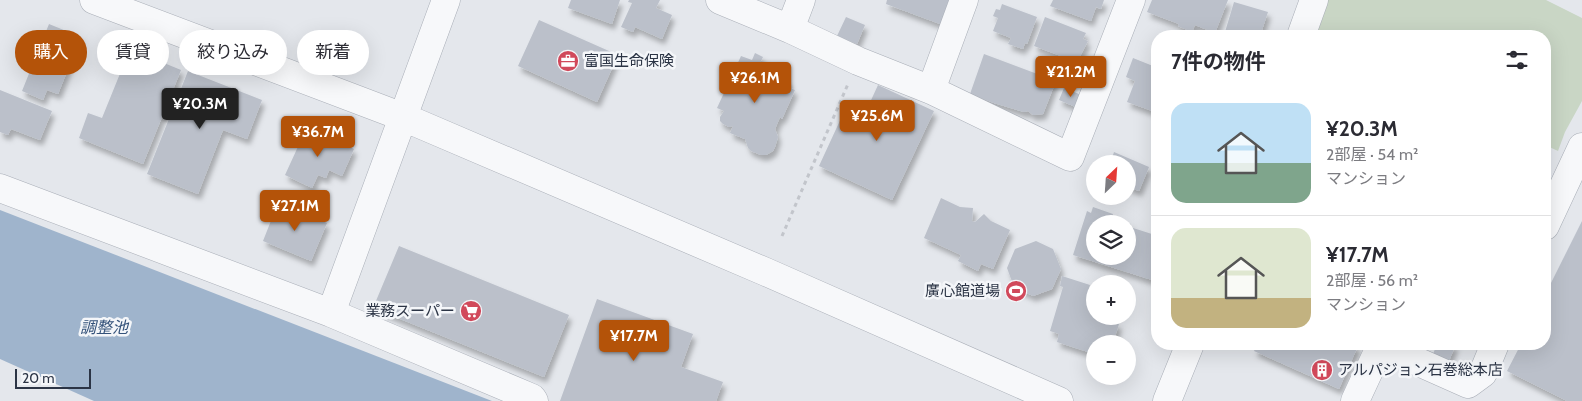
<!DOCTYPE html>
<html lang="ja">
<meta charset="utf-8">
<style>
body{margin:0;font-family:Cabin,"Noto Sans JP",sans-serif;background:#f7f7f7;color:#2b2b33;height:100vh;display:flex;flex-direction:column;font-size:19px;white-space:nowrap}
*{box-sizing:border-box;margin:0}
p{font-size:16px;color:#7c7c81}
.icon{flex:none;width:28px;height:28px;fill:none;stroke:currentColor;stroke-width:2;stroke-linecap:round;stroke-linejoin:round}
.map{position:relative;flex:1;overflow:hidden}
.panel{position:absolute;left:1151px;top:30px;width:400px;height:320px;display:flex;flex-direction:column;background:#fff;border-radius:20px;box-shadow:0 5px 20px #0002}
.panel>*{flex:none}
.guide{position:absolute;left:15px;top:30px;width:475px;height:45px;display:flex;gap:10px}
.needle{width:32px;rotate:25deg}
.buttons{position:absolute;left:1086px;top:155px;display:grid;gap:10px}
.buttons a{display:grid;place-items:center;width:50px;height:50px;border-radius:50%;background:#fff;box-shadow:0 5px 20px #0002;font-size:25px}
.scale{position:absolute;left:15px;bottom:12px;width:76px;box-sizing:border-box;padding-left:5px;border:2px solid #2b3445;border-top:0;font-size:14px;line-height:18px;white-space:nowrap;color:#2b3445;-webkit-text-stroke:4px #f4f6f9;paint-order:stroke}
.price{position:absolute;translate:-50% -42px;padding:0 11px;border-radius:5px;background:#b45309;color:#fff;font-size:16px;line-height:32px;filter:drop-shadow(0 1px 2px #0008)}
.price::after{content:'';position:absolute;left:50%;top:30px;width:15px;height:11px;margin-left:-8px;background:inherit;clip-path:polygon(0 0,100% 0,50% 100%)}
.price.active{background:#222;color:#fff}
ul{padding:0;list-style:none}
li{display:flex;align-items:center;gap:15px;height:125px;padding:0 20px}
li+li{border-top:1px solid #e1e1e2}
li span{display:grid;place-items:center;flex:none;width:140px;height:100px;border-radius:15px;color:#555}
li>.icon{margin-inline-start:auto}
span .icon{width:60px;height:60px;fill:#fffc;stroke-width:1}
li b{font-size:21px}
h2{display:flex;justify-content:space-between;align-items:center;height:60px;padding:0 20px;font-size:21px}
.tag{padding:0 18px;border-radius:22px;background:#fff;box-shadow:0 5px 20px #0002;font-size:18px;line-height:45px}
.tag.active{background:#b45309;color:#fff}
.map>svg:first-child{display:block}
.green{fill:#c9d6c5}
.water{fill:#9fb4cc}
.building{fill:#bbc0ca;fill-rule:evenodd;filter:url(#shadow)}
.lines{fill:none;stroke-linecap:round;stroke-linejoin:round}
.minor-casing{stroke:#a9aeb7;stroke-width:29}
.path{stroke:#c2c5cb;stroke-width:3;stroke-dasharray:4 4;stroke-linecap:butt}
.minor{stroke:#f7f8fa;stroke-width:28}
.labels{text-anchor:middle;stroke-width:5;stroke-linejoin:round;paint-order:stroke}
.poi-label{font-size:15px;fill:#2b3445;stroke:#f4f6f9;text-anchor:start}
.water-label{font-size:16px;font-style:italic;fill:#34527a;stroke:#f4f6f9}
</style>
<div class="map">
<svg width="1582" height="401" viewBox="0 0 1582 401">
<defs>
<filter id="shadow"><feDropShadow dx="3" dy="5.5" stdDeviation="2.5" flood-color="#0004"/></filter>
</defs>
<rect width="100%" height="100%" fill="#e4e7ec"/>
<path class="green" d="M1326 0H1546L1582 18V101L1565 132 1558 151 1545 145V36H1318L1314 34Z"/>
<path class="water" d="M0 210 492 401H94L0 359Z"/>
<path class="building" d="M571 0H620L612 24 568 8Z
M629 0H660L656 8 672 15 662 39 635 27 633 32 621 27 632 3 628 2Z
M887 0H949L940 24 886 4Z
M1053 0H1104L1101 9 1096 7 1091 21 1050 6Z
M1152 0H1228L1215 33 1195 25 1192 32 1178 26 1179 24 1147 12Z
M1234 2 1268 12 1260 36H1237L1225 32Z
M1002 4 1037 17 1027 44 1025 43 1023 49 1008 44 1011 38 993 31 998 18 993 16 996 9 1000 10Z
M846 17 865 25 857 44 837 36Z
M1045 17 1086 33 1083 39 1088 41 1077 62 1034 46Z
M539 20 618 55 597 102 518 66Z
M49 24 81 37 58 94 47 90 43 100 22 91Z
M130 49 181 70 143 164 79 138 88 113 102 118Z
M755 53 763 57 760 63 770 68 768 71 790 82 788 87 795 90 782 119 780 117 775 129 778 137 775 147 773 151 766 155H761L751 151 748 148 745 139 730 133 733 126 729 127 723 124 720 121V117L724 111 717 108 741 56 752 60Z
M984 54 1056 81 1043 114 1033 115 1028 111 1024 112 994 103 970 94Z
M1133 58 1158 68V113L1127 102 1135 81 1126 77Z
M188 71 262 100 247 139 223 130 198 194 147 174Z
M878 85 934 111 892 200 819 166 849 101 867 109Z
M1064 88 1084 96 1078 108 1059 100Z
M0 90 52 111 40 140 11 129 8 135 0 132Z
M307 127 354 149 342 176 329 170 326 178 318 175 312 188 285 175Z
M1114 152 1149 167 1139 191 1128 187V164H1110Z
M941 198 960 207 973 208 972 221 975 222 984 214 991 221 1010 230 993 269 981 264 978 271 958 261 961 255 924 238Z
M278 203 327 223 311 261 263 241Z
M1093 207 1113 214 1112 218 1131 224 1130 227 1158 236V264L1152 280 1073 255 1087 211 1091 213ZM1095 224H1128V233L1137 237 1132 251 1128 250V256H1095Z
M1582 221V401H1567L1507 371 1521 344H1545V295Z
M1036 241 1053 249 1061 269 1052 289 1033 296 1014 287 1007 268 1015 249Z
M399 246 569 315 544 377 373 308Z
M1062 276 1090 285 1086 298 1095 301V316L1119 324 1113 343 1095 344 1091 353 1057 342 1059 334 1050 331 1063 287 1060 286Z
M597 299 693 334 681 367 723 382 716 401H560Z
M1257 344H1352L1358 346 1339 389 1254 351Z
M1437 344H1456L1449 361 1433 354Z"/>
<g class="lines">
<g class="minor-casing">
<path id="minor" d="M94 0 403 117 766 272 1059 401
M720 0 790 29 858 61 931 90 1070 157 1131 0
M790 29 801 0
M1301 36 1314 0
M931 90 964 0
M0 188 331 313 532 398 534 401
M1545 226 1582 147
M331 313 446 0
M1378 344 1468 384 1483 373 1495 344
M1167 401 1190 344
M1355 401 1381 345"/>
</g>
<path class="path" d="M782 236 848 84"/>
<use href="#minor" class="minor"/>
</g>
<defs>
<g id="office-disc" transform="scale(1.125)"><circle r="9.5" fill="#d1495b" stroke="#f4f6f9"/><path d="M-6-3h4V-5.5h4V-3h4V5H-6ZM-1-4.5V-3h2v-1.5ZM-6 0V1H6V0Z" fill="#fff"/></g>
<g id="stadium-disc" transform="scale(1.125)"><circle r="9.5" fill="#d1495b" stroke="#f4f6f9"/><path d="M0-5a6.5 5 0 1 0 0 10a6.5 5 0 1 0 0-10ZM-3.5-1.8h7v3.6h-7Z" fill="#fff"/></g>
<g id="supermarket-disc" transform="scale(1.125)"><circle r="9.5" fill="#d1495b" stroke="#f4f6f9"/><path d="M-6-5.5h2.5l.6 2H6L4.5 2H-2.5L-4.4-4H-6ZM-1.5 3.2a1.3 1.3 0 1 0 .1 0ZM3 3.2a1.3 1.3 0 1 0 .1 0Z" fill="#fff"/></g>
<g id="building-disc" transform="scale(1.125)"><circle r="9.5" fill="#d1495b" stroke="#f4f6f9"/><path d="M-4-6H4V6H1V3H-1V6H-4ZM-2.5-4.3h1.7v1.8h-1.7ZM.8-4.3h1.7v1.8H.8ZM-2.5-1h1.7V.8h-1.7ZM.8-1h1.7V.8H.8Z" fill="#fff"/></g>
</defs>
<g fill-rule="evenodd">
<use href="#office-disc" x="568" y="61"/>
<use href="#stadium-disc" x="1016" y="291"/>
<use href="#supermarket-disc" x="471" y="311"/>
<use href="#building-disc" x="1322" y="370"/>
</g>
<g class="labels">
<g class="poi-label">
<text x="584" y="66">富国生命保険</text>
<text x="1000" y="296" text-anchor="end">廣心館道場</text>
<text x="455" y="316" text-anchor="end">業務スーパー</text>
<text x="1338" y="375">アルパジョン石巻総本店</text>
</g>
<g class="water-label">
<text x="104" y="333">調整池</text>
</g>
</g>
</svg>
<div class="buttons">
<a><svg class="needle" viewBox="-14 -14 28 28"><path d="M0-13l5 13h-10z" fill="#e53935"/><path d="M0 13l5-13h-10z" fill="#7c7c81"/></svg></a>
<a><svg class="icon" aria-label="layers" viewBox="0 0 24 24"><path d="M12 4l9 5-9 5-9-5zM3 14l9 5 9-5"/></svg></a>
<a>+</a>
<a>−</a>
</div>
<div class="scale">20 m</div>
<b class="price" style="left:1071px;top:98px">¥21.2M</b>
<b class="price" style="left:755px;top:104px">¥26.1M</b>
<b class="price active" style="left:200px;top:130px">¥20.3M</b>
<b class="price" style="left:877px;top:142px">¥25.6M</b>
<b class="price" style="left:318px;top:158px">¥36.7M</b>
<b class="price" style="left:295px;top:232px">¥27.1M</b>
<b class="price" style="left:634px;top:362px">¥17.7M</b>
<div class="guide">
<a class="tag active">購入</a>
<a class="tag">賃貸</a>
<a class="tag">絞り込み</a>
<a class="tag">新着</a>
</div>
<section class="panel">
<h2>7件の物件<svg class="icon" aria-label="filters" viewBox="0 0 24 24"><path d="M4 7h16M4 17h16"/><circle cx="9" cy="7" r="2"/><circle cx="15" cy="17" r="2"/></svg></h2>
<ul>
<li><span style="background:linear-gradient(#bfe0f5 60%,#7fa58c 0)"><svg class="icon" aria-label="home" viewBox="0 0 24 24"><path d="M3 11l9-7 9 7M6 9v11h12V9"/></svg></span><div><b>¥20.3M</b><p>2部屋 · 54 m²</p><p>マンション</p></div></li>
<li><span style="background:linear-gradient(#dfe7d0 70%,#c2b280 0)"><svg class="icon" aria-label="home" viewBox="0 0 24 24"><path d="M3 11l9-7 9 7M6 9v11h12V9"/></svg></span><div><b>¥17.7M</b><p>2部屋 · 56 m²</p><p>マンション</p></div></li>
</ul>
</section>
</div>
